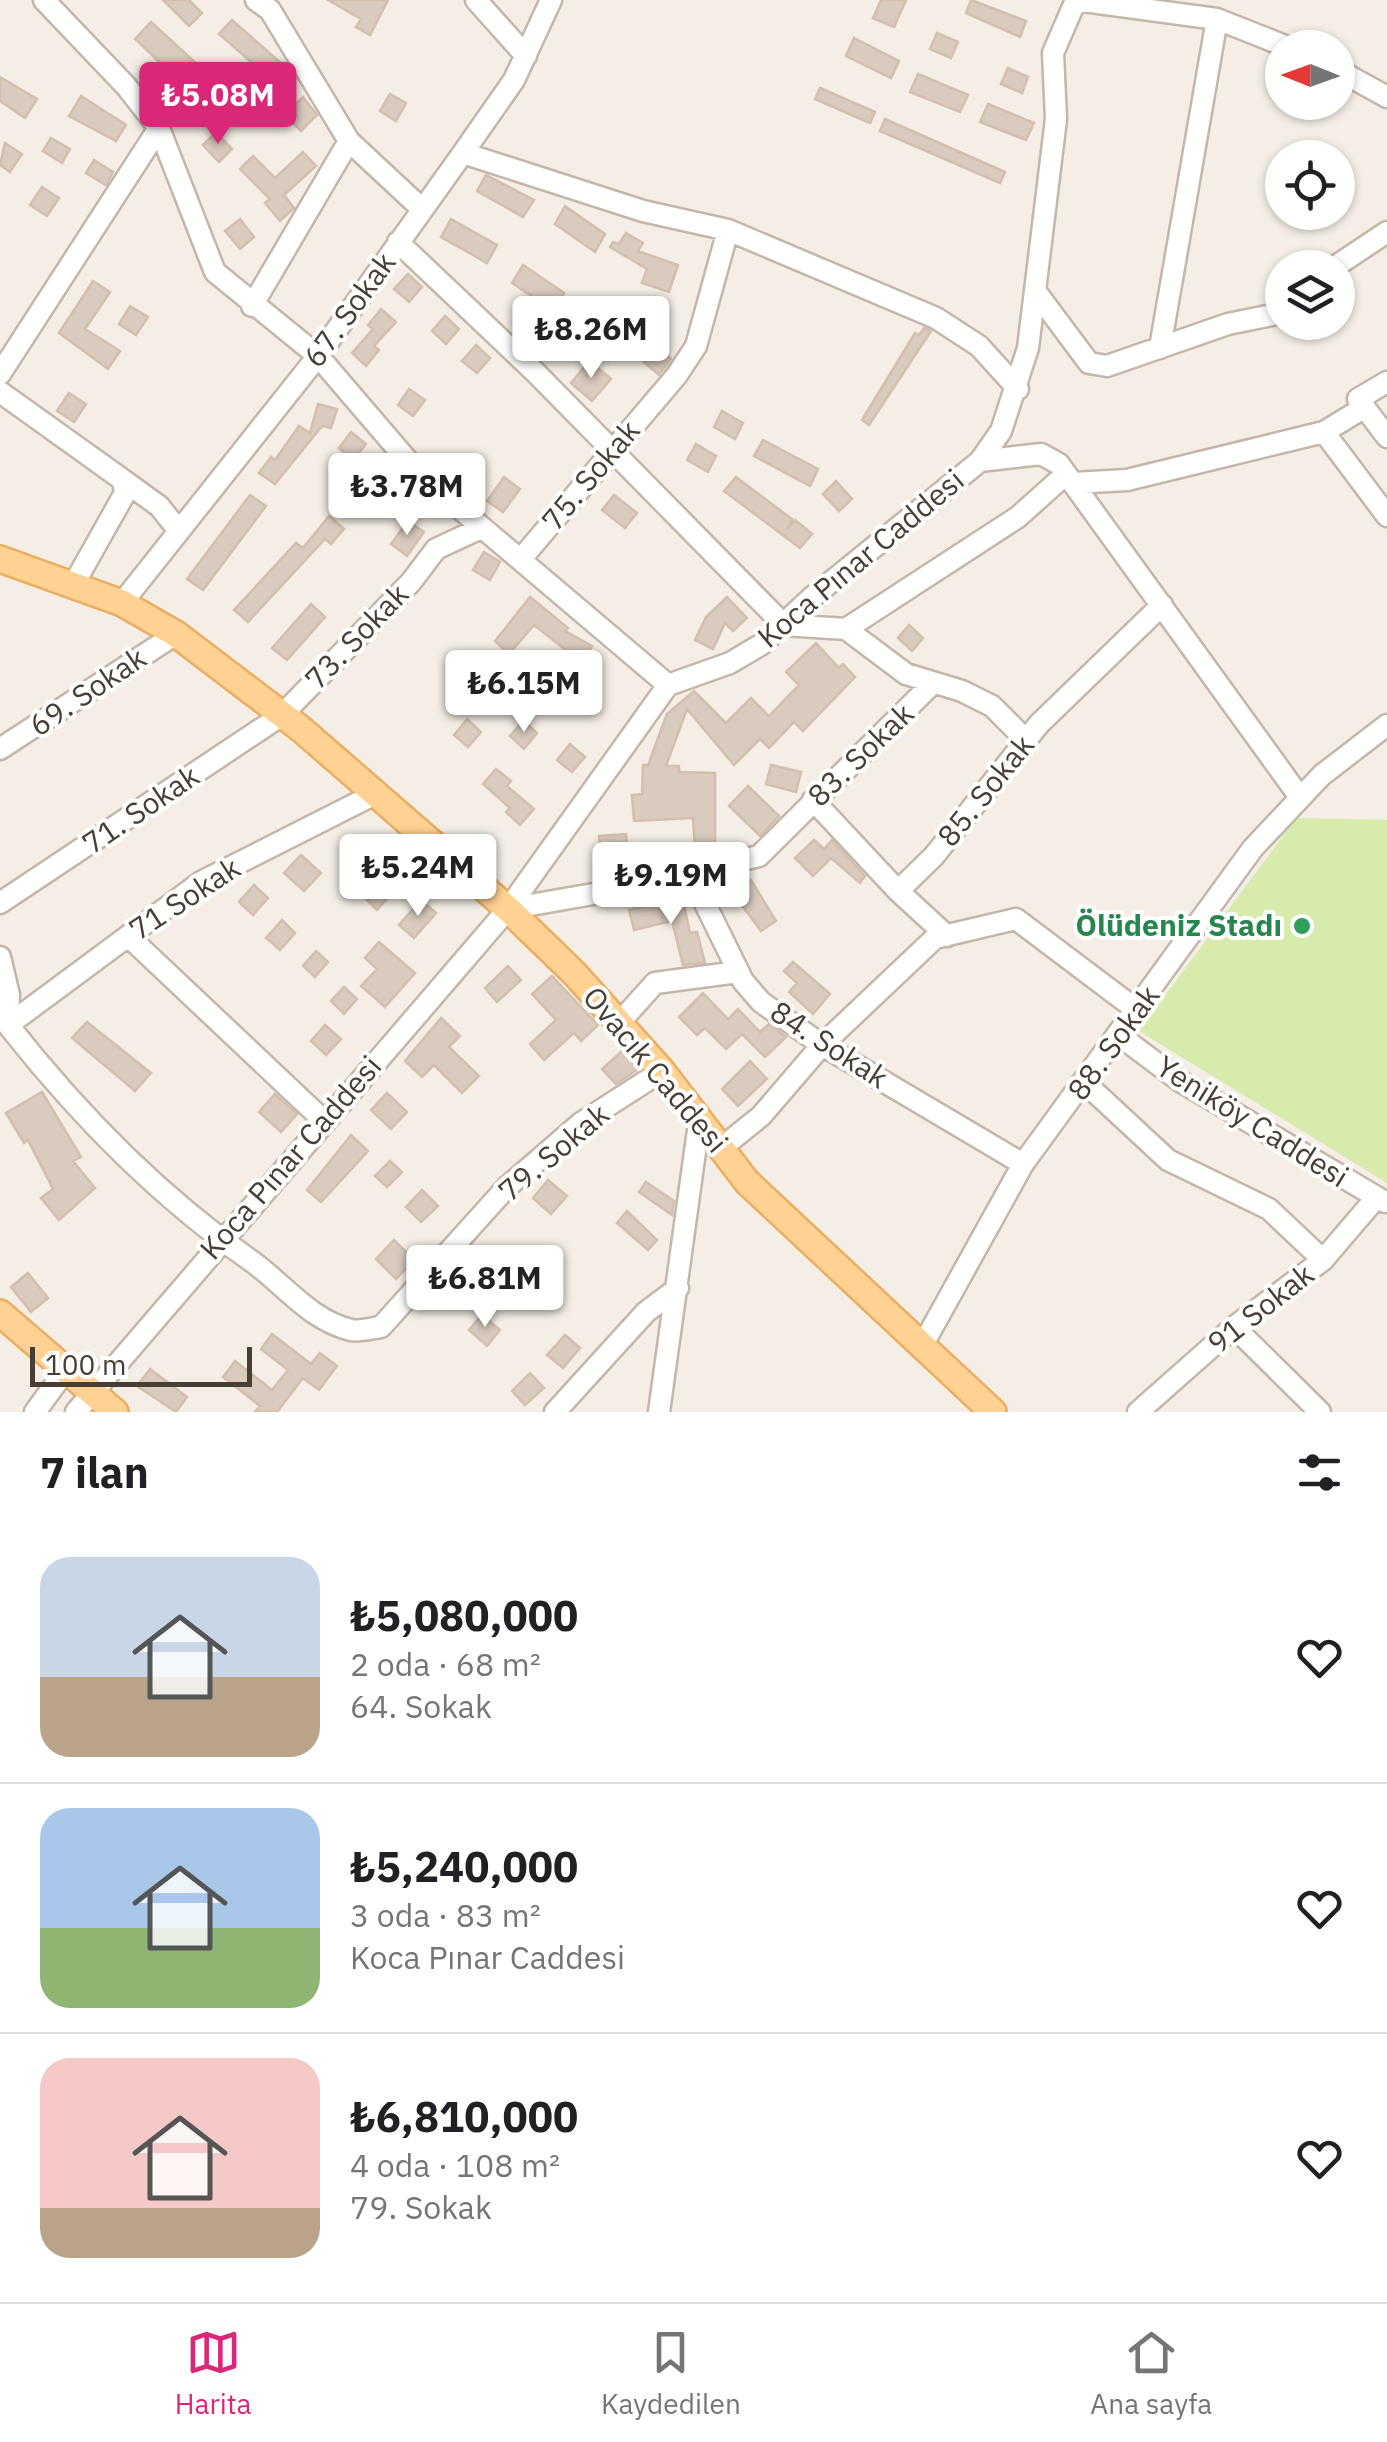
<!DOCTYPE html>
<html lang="tr">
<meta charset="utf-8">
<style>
body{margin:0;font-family:"IBM Plex Sans",sans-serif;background:#f2f2f2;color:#202124;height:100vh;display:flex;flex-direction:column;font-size:38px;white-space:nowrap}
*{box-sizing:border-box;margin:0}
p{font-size:32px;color:#757577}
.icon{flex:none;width:55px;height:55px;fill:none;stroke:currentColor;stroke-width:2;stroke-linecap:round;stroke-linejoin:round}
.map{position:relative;height:1412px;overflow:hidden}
.side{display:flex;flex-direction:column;background:#fff;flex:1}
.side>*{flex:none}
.needle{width:65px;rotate:271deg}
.tools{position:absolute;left:1265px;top:30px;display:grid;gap:20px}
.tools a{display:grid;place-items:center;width:90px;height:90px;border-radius:50%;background:#fff;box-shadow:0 2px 8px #0004;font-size:50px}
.scale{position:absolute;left:30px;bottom:25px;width:222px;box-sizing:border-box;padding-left:10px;border:5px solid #473e35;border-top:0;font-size:28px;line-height:35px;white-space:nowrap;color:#473e35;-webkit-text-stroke:8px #fff;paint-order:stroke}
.price{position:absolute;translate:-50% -85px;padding:0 22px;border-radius:10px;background:#fff;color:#222;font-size:32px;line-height:65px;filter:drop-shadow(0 2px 5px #0008)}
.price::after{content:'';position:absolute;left:50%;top:60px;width:30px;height:22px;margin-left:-15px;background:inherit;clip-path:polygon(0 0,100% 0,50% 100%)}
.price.selected{background:#db2777;color:#fff}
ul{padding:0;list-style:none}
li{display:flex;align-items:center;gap:30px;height:250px;padding:0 40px}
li+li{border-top:2px solid #e0e0e0}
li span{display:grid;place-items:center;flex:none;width:280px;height:200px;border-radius:30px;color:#555}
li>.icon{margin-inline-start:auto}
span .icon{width:120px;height:120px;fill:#fffc;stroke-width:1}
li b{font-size:42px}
h2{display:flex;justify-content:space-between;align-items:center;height:120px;padding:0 40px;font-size:42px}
.dock{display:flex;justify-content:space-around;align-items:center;height:140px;border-top:2px solid #e0e0e0;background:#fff;font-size:28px;color:#757577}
.dock a{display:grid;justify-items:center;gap:5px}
.dock .selected{color:#db2777}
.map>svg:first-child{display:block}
.green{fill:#d7ebac}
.building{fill:#d9cbbe;stroke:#d2bfae;stroke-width:2.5}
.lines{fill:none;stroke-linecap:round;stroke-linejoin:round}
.minor-casing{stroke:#c3b7ab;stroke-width:25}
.major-casing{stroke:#ebad5e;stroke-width:30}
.minor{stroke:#fff;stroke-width:20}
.major{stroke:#ffd294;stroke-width:25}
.leisure-dot{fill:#2e9e5b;stroke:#fff;stroke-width:4}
.labels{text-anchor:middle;stroke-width:8;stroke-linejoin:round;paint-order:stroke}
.street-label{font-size:30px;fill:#473e35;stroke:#fff}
.leisure-label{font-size:30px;font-weight:bold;fill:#27864d;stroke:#fff;text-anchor:end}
</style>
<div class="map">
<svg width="1387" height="1412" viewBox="0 0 1387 1412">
<rect width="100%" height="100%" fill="#f4eee6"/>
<path class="green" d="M1296 818 1387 820V1183L1139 1031Z"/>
<path class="building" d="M163 0H189L202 13 189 26Z
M328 0H388L370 35 356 27 361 19Z
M881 0H906L894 27 873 18Z
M971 0 1026 21 1020 37 966 13Z
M232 20 289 70 276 84 219 34Z
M151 22 222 87 205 105 135 39Z
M937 33 958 42 951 58 930 49Z
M854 38 899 61 891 78 846 56Z
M1008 68 1028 77 1022 93 1001 84Z
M918 74 968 95 960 112 910 92Z
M0 77 37 99 25 118 0 101Z
M820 88 875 112 870 123 815 99Z
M390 94 406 103 396 121 380 111Z
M244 95 260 111 246 124 230 108Z
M81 96 126 125 116 141 69 116Z
M303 97 317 115 301 131 285 115Z
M988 104 1034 123 1026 140 980 122Z
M885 119 1005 172 1000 183 880 131Z
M216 132 232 149 219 162 203 145Z
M51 138 70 149 62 163 43 151Z
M5 143 22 154 10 172 0 165Z
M303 152 316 166 284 195 294 208 280 221 265 203 270 199 240 169 253 156 275 178Z
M94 160 113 172 106 185 86 173Z
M486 175 534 200 523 217 477 191Z
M42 187 59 198 47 216 30 205Z
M565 206 605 234 595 252 555 224Z
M240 219 254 237 240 249 225 231Z
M451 219 497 245 487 263 441 237Z
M626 233 643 243 638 251 678 265 669 292 642 283 647 269 610 247 613 242 619 244Z
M523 265 564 293 554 311 512 283Z
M408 274 422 287 409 302 394 289Z
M93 281 110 292 85 329 120 351 108 369 59 333Z
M130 306 148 317 136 335 119 324Z
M381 309 396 322 374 346 379 350 366 366 352 353 373 329 368 325Z
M623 309 645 327 626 349 604 331Z
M445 316 459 329 446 344 432 331Z
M924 328 931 331 869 425 862 420 915 333 919 335Z
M476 345 490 358 477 373 462 361Z
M657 347 671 359 659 375 644 362Z
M589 361 611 379 592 401 571 383Z
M409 389 425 400 413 416 398 405Z
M69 393 86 404 74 422 57 411Z
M318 404 337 409 331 428 322 426 275 484 259 473 271 457 275 460 299 426 310 433Z
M722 411 743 423 735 439 714 427Z
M351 432 366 444 353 460 339 448Z
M763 440 818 469 810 486 754 456Z
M696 444 716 456 708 472 687 460Z
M504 477 520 489 503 512 487 501Z
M736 477 792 519 787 529 795 520 812 534 800 548 724 491Z
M836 481 852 499 839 511 823 494Z
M250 495 266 506 203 590 187 579Z
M614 495 637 513 625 528 602 510Z
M329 516 344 529 331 544 325 539 248 622 234 610 296 543 303 548Z
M408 521 424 532 407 556 391 544Z
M484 552 500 562 490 580 473 570Z
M530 597 568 628 565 631 592 646 582 663 534 625 509 654 495 641Z
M727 597 747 618 733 631 725 623 713 649 695 640 706 617Z
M311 604 325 617 287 660 272 648Z
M909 625 923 638 912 651 898 638Z
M816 643 839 668 843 664 855 677 803 731 794 722 769 748 760 739 734 765 687 709 666 766H679V772L715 773V851H695L693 818 634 821 632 795 642 794 643 765H648L667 714 694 691 726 723 751 698 769 716 799 685 786 672Z
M533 666 555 682 543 698 521 682Z
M490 678 504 690 491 706 476 693Z
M467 719 481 732 468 747 454 735Z
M523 721 537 733 524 749 510 736Z
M570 744 585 757 572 772 557 760Z
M771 765 801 772 796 792 766 784Z
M496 769 511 781 507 786 534 809 520 825 506 812 510 808 483 784Z
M748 786 779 816 760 836 729 806Z
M626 834 628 873 603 878 599 836Z
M814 840 824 849 832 840 865 876 860 883 831 858 813 876 795 858Z
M301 855 321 873 304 891 284 873Z
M389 871 401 883 377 910 365 898Z
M751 880 776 921 761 931 732 892Z
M254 885 268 898 253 915 239 902Z
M682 897 690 933 697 932 705 963 683 965 672 921 634 930 629 910Z
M421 900 436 913 414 938 399 925Z
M282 920 295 933 280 950 266 938Z
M379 942 415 973 385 1007 361 986 377 969 365 958Z
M316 951 328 962 315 977 303 966Z
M793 962 830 994 813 1014 789 992 797 983 784 971Z
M508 966 521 980 497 1002 485 988Z
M552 976 598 1025 581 1041 574 1033 544 1060 530 1044 556 1020 532 994Z
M344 987 357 999 344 1014 331 1001Z
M703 993 728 1019 738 1009 760 1032 769 1024 786 1037 765 1057 742 1034 726 1049 705 1028 697 1035 679 1017Z
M441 1018 460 1036 449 1047 479 1076 462 1093 434 1065 422 1077 405 1061Z
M87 1022 151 1073 135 1091 72 1038Z
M325 1025 341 1039 326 1055 311 1041Z
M622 1051 638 1069 616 1084 602 1069Z
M750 1061 767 1079 738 1106 722 1089Z
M42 1092 81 1157 73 1161 95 1188 59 1220 41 1198 53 1189 28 1140 24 1143 6 1113Z
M387 1093 407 1112 391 1129 371 1110Z
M275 1094 297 1114 281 1132 259 1112Z
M351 1135 368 1151 321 1202 307 1190Z
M390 1161 402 1172 387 1187 375 1176Z
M548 1180 567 1196 551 1214 533 1198Z
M646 1182 674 1201 672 1215 639 1192Z
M422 1190 438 1206 421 1222 406 1207Z
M627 1211 657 1240 648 1250 617 1223Z
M394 1240 414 1260 396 1279 376 1259Z
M485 1254 502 1268 486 1287 469 1273Z
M28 1273 48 1298 31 1312 11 1287Z
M482 1315 500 1330 487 1346 469 1330Z
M272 1334 311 1364 320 1353 337 1366 319 1390 303 1378 277 1412H255L260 1406 223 1377 235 1361 272 1390 288 1370 261 1349Z
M565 1335 580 1348 563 1368 547 1355Z
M150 1369 187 1397 176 1412 137 1386Z
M530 1373 544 1388 525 1405 512 1391Z"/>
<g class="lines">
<g class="minor-casing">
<path id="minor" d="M44 0 126 86 159 128 215 272 318 356 419 474 668 685
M256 0 270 10 349 141 422 209
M476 0 526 56
M1076 0 1217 19 1290 48
M1338 70 1387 97
M463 153 643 211 728 230 936 318 979 346 1018 389
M398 242 536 373 784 625 846 629 906 674 962 691 992 706 1026 740
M1333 268 1387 232
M1036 292 1089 363 1107 366 1228 324 1272 315 1282 303
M252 306 349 141
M1160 348 1217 19
M0 374 159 128
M1387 382 1358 399 1387 437
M0 392 123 480 125 493 75 582
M1324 432 1387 516
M980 461 1041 454 1059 464 1299 796
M123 480 159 506 179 531
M1073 483 1127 480 1324 432 1365 407
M521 559 677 375 696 346 728 230
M122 603 318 356 463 153 514 80 551 0
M846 629 1018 517 1066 474
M0 749 176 634
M813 800 898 891 934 856 1039 724 1162 605
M690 873 743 981 761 1002 822 1045 1023 1164
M898 891 947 936
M0 903 282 715 411 582 436 549 481 528
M508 909 616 890 759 856 932 684
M128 936 324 1121
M0 957 9 995 8 1025C78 1114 157 1195 250 1260 283 1283 309 1320 351 1330 359 1332 372 1328 381 1327L507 1187 581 1123 662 1071
M619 1023 655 983 738 972
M8 1025 201 882 375 794
M1120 1036 1180 1081 1385 1202
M1085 1083 1168 1160 1269 1209 1323 1260
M720 1149 761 1116 822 1045 935 938 1016 919 1138 1011
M1234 1327 1320 1412
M921 1348 1023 1164 1253 848 1322 775 1387 725
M35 1412 65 1371
M76 1412 508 909 668 685 730 663 762 644 810 599 980 461 1001 431 1028 348 1056 119 1053 53 1076 0
M555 1412 646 1312 678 1288
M659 1412 699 1123
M1138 1412 1234 1327 1323 1260 1376 1198"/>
</g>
<g class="major-casing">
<path id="major" d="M0 559 122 603 176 634 301 729 508 909 574 973 662 1071 747 1182 993 1412
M0 1313 115 1412"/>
</g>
<use href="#minor" class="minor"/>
<use href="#major" class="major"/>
</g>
<circle class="leisure-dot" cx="1302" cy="926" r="10"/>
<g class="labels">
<g class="street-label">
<text transform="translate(350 310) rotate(-54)" y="10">67. Sokak</text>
<text transform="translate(591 476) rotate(-50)" y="10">75. Sokak</text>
<text transform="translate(861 559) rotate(-40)" y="10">Koca Pınar Caddesi</text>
<text transform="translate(357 637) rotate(-46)" y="10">73. Sokak</text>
<text transform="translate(88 692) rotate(-34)" y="10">69. Sokak</text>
<text transform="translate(861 755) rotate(-44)" y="10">83. Sokak</text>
<text transform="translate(986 791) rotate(-51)" y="10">85. Sokak</text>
<text transform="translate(141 810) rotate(-34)" y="10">71. Sokak</text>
<text transform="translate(185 899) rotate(-33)" y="10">71 Sokak</text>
<text transform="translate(1114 1043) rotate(-54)" y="10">88. Sokak</text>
<text transform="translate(829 1045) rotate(33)" y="10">84. Sokak</text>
<text transform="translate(655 1070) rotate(50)" y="10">Ovacık Caddesi</text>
<text transform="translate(1252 1122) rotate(32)" y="10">Yeniköy Caddesi</text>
<text transform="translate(554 1153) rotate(-40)" y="10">79. Sokak</text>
<text transform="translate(291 1158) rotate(-49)" y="10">Koca Pınar Caddesi</text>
<text transform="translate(1261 1309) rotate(-38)" y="10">91 Sokak</text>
</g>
<g class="leisure-label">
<text x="1282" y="936">Ölüdeniz Stadı</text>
</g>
</g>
</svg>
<div class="tools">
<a><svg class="needle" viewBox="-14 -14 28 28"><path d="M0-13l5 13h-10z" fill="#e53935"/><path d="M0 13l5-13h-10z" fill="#757577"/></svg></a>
<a><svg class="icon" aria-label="locate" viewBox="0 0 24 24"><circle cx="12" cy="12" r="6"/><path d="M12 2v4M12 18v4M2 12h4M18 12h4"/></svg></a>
<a><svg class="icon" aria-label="layers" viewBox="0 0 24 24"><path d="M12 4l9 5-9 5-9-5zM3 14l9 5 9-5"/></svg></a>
</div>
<div class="scale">100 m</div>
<b class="price selected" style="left:218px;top:147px">₺5.08M</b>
<b class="price" style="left:591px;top:381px">₺8.26M</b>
<b class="price" style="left:407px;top:538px">₺3.78M</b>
<b class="price" style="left:524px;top:735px">₺6.15M</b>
<b class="price" style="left:418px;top:919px">₺5.24M</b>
<b class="price" style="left:671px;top:927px">₺9.19M</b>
<b class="price" style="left:485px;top:1330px">₺6.81M</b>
</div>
<section class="side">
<h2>7 ilan<svg class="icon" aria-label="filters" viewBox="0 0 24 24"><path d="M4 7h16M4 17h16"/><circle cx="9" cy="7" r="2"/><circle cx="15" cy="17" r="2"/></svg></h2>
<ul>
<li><span style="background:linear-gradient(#c9d6e8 60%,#b9a48a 0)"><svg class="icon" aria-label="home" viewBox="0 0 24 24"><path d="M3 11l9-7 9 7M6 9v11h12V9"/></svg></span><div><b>₺5,080,000</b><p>2 oda · 68 m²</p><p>64. Sokak</p></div><svg class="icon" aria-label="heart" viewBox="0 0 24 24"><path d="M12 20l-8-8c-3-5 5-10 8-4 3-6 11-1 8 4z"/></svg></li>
<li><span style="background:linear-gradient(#a9c7e8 60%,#8fb573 0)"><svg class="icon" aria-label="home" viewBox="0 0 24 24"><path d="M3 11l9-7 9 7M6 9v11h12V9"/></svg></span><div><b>₺5,240,000</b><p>3 oda · 83 m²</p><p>Koca Pınar Caddesi</p></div><svg class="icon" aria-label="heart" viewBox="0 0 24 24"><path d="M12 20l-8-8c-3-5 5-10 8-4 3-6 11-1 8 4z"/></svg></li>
<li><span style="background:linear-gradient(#f6c9c9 75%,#b9a48a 0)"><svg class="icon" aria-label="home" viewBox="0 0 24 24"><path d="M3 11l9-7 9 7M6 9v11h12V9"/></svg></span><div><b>₺6,810,000</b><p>4 oda · 108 m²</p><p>79. Sokak</p></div><svg class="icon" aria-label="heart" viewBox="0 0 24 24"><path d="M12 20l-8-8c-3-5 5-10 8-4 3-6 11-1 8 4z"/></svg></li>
</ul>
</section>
<nav class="dock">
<a class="selected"><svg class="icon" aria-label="map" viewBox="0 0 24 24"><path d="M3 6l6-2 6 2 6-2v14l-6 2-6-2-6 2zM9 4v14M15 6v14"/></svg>Harita</a>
<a><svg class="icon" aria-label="saved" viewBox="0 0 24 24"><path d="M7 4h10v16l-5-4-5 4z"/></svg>Kaydedilen</a>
<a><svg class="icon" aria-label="home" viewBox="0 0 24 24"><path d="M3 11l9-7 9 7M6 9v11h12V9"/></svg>Ana sayfa</a>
</nav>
